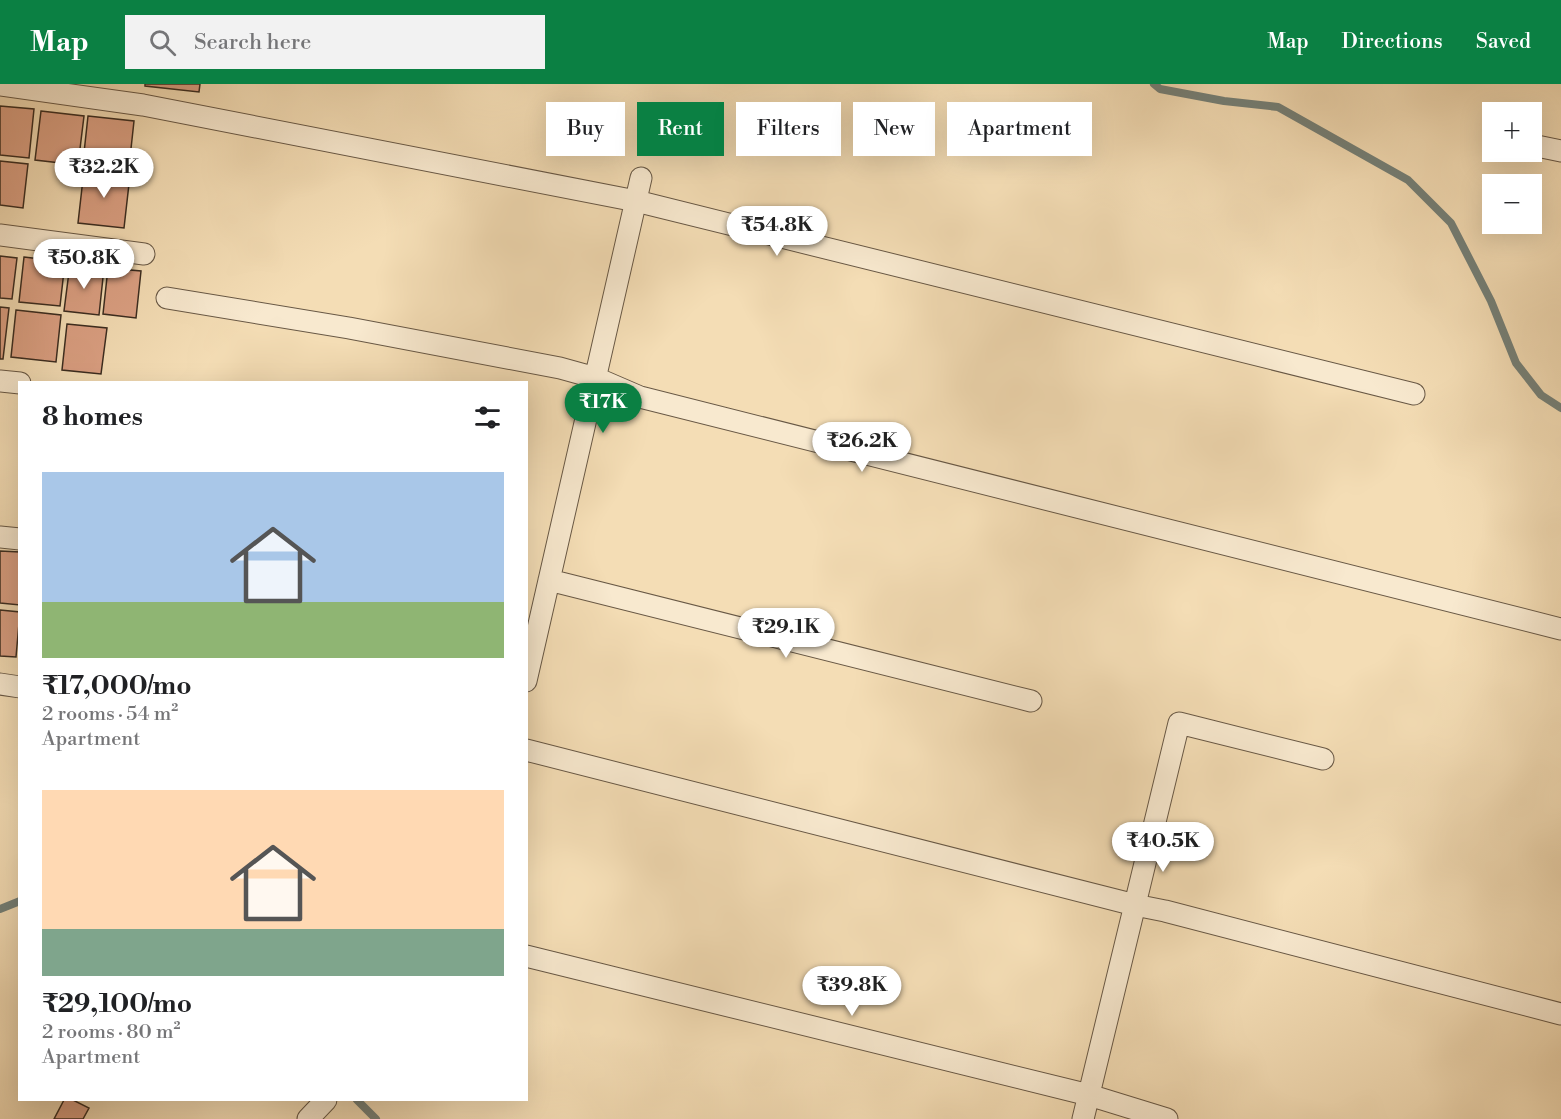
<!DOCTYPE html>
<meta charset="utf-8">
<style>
body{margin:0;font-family:"Libre Bodoni",serif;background:#f2f2f2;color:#202124;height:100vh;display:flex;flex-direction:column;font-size:22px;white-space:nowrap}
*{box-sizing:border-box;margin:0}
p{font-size:20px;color:#757577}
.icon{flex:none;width:33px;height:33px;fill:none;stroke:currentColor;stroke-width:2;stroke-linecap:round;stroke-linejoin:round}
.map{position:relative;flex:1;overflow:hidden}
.panel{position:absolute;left:18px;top:297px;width:510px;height:720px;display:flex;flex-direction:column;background:#fff;border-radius:0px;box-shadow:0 6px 24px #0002}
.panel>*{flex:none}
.banner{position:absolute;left:546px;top:18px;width:570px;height:54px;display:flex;gap:12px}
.controls{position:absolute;left:1482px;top:18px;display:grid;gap:12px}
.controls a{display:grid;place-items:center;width:60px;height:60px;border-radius:0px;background:#fff;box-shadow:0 6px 24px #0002;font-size:30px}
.price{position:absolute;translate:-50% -51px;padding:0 14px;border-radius:21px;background:#fff;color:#222;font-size:20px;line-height:39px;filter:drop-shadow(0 2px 3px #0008)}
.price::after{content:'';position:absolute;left:50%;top:36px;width:18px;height:14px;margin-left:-9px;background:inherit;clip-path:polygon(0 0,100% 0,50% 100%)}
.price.selected{background:#0b8043;color:#fff}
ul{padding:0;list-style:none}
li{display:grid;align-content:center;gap:12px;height:318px;padding:0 24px}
li span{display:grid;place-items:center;height:186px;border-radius:0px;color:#555}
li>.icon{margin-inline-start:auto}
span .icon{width:108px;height:108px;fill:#fffc;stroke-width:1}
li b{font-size:26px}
h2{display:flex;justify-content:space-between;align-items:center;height:72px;padding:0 24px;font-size:26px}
.chip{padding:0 21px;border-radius:0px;background:#fff;box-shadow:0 6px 24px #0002;font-size:21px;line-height:54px}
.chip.selected{background:#0b8043;color:#fff}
header{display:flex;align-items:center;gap:36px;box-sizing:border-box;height:84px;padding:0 30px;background:#0b8043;color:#fff}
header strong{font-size:28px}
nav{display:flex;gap:33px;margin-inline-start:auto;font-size:21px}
.search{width:420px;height:54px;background:#f2f2f2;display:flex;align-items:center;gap:15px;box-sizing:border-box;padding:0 21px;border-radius:0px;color:#757577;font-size:22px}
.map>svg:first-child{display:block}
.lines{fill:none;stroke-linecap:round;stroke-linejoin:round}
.stream{stroke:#758179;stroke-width:8}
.building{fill:#dba083;stroke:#3a2c20;stroke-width:1.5}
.street-casing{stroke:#685845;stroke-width:23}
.street{stroke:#f8e9cf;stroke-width:21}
</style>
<header>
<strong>Map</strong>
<div class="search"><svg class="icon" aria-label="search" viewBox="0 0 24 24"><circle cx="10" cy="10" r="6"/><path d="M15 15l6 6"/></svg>Search here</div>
<nav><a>Map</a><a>Directions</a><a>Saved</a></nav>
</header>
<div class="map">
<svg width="1561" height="1035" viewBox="0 0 1561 1035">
<rect width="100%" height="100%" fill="#f4ddb5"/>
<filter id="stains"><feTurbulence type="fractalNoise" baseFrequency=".00333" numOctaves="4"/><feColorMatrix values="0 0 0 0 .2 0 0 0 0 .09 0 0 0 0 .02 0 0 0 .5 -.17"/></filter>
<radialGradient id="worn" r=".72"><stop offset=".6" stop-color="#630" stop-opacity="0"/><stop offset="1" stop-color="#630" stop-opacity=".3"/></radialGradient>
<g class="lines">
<path class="stream" d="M1154 0 1160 5 1224 17 1278 23 1408 96 1451 139 1491 217 1516 279 1541 311 1561 324
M0 825 20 817
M357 1016 376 1035"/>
</g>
<path class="building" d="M145 0H200L199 8 145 2Z
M0 22 34 25 29 74 0 71Z
M41 27 84 32 78 81 35 76Z
M88 32 134 37 129 83 83 78Z
M0 77 28 80 23 124 0 121Z
M84 86 130 91 124 144 78 139Z
M0 172 17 174 12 215 0 214Z
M24 173 65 178 60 222 19 218Z
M70 180 104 184 99 231 64 227Z
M108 184 141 187 136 234 103 230Z
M0 223 9 224 3 275H0Z
M16 226 61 231 56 278 11 273Z
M67 240 107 244 101 290 62 286Z
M0 467 20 468V521L0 519Z
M0 526 20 528 16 573 0 572Z
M64 1016H73L89 1024 83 1035H54Z"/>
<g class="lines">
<g class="street-casing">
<path id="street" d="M0 1 143 21 636 117 1414 310
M1532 61 1561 67
M0 151 144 170
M167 214 349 244 560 284 596 294 640 313 1561 545
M0 297 20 299
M0 453 20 455
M549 496 1031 617
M526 597 641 94
M0 600 20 603
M526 666 1135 821 1165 827 1561 930
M526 872 1089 1011 1167 1035
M308 1035 326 1016
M1083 1035 1179 639 1323 675"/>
</g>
<use href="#street" class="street"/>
</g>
<rect width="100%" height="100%" filter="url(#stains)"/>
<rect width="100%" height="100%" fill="url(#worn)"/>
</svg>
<div class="controls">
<a>+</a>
<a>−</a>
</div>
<b class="price" style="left:104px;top:115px">₹32.2K</b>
<b class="price" style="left:777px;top:173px">₹54.8K</b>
<b class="price" style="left:84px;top:206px">₹50.8K</b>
<b class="price selected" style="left:603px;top:350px">₹17K</b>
<b class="price" style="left:862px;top:389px">₹26.2K</b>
<b class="price" style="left:786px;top:575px">₹29.1K</b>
<b class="price" style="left:1163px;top:789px">₹40.5K</b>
<b class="price" style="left:852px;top:933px">₹39.8K</b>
<div class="banner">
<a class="chip">Buy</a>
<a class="chip selected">Rent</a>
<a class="chip">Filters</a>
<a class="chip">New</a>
<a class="chip">Apartment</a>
</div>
<section class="panel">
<h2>8 homes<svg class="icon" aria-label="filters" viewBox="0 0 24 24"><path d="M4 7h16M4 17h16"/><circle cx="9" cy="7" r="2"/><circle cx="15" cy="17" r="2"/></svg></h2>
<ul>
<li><span style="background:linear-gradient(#a9c7e8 70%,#8fb573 0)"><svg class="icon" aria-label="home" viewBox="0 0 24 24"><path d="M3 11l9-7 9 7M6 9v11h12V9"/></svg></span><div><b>₹17,000/mo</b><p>2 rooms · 54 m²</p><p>Apartment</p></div></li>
<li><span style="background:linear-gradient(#ffd9b3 75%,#7fa58c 0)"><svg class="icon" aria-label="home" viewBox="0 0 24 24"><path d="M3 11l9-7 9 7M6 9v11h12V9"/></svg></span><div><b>₹29,100/mo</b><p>2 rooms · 80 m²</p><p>Apartment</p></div></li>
</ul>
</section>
</div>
